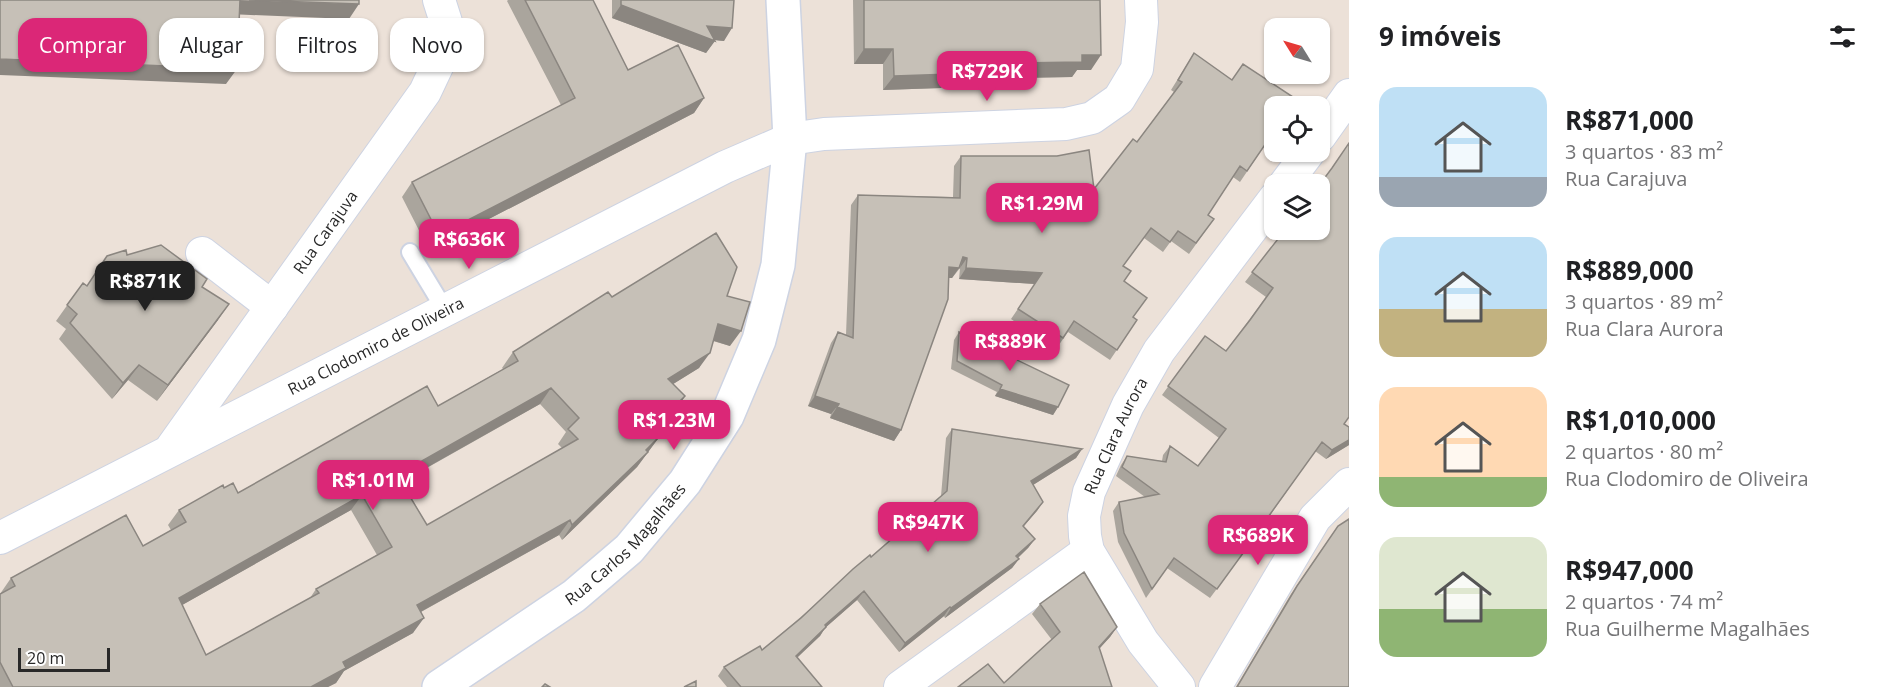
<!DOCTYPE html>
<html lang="pt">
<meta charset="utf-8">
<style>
body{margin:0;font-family:"Open Sans",sans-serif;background:#f6f6f6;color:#202124;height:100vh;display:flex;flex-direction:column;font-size:22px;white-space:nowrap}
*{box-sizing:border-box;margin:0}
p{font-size:20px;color:#757577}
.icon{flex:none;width:33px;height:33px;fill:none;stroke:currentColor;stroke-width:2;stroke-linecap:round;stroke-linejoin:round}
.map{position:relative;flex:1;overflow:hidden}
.sheet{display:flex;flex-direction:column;background:#fff;width:540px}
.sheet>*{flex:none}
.banner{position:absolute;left:18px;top:18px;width:570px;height:54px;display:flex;gap:12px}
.needle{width:39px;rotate:307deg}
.fabs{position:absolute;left:1264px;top:18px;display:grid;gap:12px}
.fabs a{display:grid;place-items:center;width:66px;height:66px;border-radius:12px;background:#fff;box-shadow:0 2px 4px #0004;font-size:30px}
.scale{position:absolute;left:18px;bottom:15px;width:92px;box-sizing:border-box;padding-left:6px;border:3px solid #282828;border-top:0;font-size:16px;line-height:21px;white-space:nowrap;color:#282828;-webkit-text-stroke:4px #fff;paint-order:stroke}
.price{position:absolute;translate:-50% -51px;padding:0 14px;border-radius:12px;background:#db2777;color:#fff;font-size:20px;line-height:39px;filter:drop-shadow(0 2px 3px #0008)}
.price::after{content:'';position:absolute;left:50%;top:36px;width:18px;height:14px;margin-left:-9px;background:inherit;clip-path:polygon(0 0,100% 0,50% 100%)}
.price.active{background:#222;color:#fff}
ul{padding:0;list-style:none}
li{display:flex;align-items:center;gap:18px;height:150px;padding:0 30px}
li span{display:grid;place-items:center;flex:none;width:168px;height:120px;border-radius:18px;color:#555}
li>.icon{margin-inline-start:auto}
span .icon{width:72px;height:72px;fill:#fffc;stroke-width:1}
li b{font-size:26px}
h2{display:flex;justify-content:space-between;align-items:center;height:72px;padding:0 30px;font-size:26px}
.pill{padding:0 21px;border-radius:18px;background:#fff;box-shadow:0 2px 4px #0004;font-size:21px;line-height:54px}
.pill.active{background:#db2777;color:#fff}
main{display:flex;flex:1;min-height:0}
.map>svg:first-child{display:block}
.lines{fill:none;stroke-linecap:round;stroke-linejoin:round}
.lane-casing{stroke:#cdd3e2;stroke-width:20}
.street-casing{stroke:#cdd3e2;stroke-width:34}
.secondary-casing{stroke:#cdd3e2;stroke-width:36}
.lane{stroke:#fff;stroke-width:16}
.street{stroke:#fff;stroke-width:32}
.secondary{stroke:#fff;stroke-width:33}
.wall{fill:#aaa59d;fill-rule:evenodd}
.shaded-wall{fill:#8b8680}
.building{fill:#c6c0b7;stroke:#8b8680;stroke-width:1.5;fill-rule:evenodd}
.labels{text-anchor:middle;stroke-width:4.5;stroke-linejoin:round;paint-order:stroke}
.street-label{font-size:16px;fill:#282828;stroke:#fff}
</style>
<main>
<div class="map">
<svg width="1349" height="687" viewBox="0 0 1349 687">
<rect width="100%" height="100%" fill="#ece1d8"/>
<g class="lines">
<g class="lane-casing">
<path id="lane" d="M410 252 445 310"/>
</g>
<g class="street-casing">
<g id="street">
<path d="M1320 136 1349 95"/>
<path d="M1285 184 1309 152"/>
<path d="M202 253 272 307"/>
<path id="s1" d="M172 447 425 92 442 56 446 22 439 0"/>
<path id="s2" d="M0 538 725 167 790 139 824 134 1066 124 1092 118 1119 99 1137 69 1142 22 1141 0"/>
<path d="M900 687 1088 551"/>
<path id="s3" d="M1179 687 1143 642 1088 551 1085 536 1084 516 1089 492 1128 405 1159 351 1275 198"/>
<path d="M1215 687 1315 518 1349 484"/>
</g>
</g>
<g class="secondary-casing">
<g id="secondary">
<path id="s4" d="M439 687 574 596 629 549 685 482 727 416 759 340 778 265 790 139 783 0"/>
</g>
</g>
<use href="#lane" class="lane"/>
<use href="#street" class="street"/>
<use href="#secondary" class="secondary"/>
</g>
<path class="wall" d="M508 0H593L628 70 704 98 694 113 429 250 402 197 412 182 561 105 507 1Z
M612 0H734L724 41 715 40 706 53 612 18Z
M853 0H1100L1091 70H1077L1072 77 948 79 941 88 883 90V64H854Z
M1194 53 1275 130 1240 182 1233 177 1208 215 1214 219 1189 254 1171 241 1163 252 1144 238 1123 266 1124 281 1133 317 1137 320 1110 360 1068 332 1056 349 1011 319 1035 284 959 279 960 268 952 278H949L901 430 894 441 830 418 831 414 808 406 831 343 838 332 846 335 851 205 858 195 953 197 954 166 961 156 1094 189 1137 142 1174 92 1171 90Z
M1285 230 1344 424 1349 427V445L1326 459 1315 451 1269 517 1262 544 1255 553 1248 547 1210 598 1167 568 1146 598 1118 542 1113 511 1119 502 1145 497 1116 476 1121 465 1127 456 1162 461 1163 455 1170 446 1198 466 1219 438 1162 395 1205 336 1226 351 1266 297 1245 282Z
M127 255 202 287 218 320 157 401 128 380 112 399 59 339 66 329 56 321 83 283 87 286Z
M727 296 730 346 713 341 699 368 673 384 685 396 675 412 656 431 660 436 637 467 562 540 559 535 421 612 413 633 344 671 336 683 328 687H0V594L11 578 143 546 171 530 168 525 179 510 224 488 238 493 438 406 503 369 502 368 513 352 612 297ZM540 404 566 432 558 444 562 448 427 525 402 482ZM351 510 377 555 316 589 310 598 206 655 182 605Z
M959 332 1058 407 1053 415 995 396 997 392 951 369 954 340Z
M952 429 1082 449 1076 458 1033 485 1043 502 1023 527 1035 539 1028 548 1018 558 1019 559 1012 568 945 618 944 616 899 652 857 600 825 628 820 636 797 658 822 687H727L718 676 724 667 762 650 871 557 941 496 946 438Z
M1338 526 1349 687H1236L1291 594Z
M1040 604 1117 627 1110 637 1099 648 1004 683 1052 640 1032 614Z"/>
<path class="shaded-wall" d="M239 0 359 4 349 19 229 14Z
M621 5 707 26 732 28 724 41 714 40 715 41 706 53 612 18Z
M864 49H893L883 64H854Z
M1082 55H1101L1091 70H1077L1072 77 948 79 941 88 883 90 894 76 952 64Z
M0 59 237 69 226 84 0 75Z
M704 98 694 113 429 250 439 235Z
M963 257 967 258 960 268Z
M949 267 959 268 952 278H942Z
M966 268 1042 273 1035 284 959 279Z
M229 304 218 320 157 401 168 385Z
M718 324 741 331 730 346 708 339Z
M710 353 699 368 657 394 668 379Z
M139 365 128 380 112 399 123 383Z
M551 388 540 404 387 490 397 475Z
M1000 389 1058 407 1053 415 995 396Z
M685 396 675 412 643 443 653 428Z
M815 396 839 404 831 414 808 406Z
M837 407 901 430 894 441 830 418Z
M660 436 637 467 562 540 572 525Z
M1349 440V445L1326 459 1332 450Z
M1082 449 1076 458 1025 490 1031 481Z
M362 495 351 510 168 613 179 598Z
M1043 502 1037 511 1016 535 1023 526Z
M570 520 559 535 406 620 417 605Z
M1035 539 1028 548 1010 565 1016 556Z
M1019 559 1012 568 945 618 951 608Z
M864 591 857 600 825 628 820 636 789 665 796 656 825 625Z
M950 607 944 616 899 652 905 643Z
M424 618 413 633 344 671 336 683 328 687H311L343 662Z
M1117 627 1110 637 1092 657 1099 647Z"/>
<path class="building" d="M0 0H240L237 69 0 59Z
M249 0H359V4Z
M525 0H593L628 70 678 45 704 98 439 235 412 182 575 98Z
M621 0H734L732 28 707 26 715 41 621 5Z
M864 0H1100L1101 55H1082V62L952 64V74L894 76 893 49H864Z
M1194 53 1232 80 1243 64 1296 99 1291 106H1275V130L1247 171 1240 166 1208 215 1214 219 1196 243 1178 231 1170 242 1151 228 1123 266 1131 271 1124 281 1147 298 1133 317 1137 320 1117 350 1074 321 1063 338 1018 309 1042 273 966 268 967 258 963 257 959 268 949 267 948 299 901 430 837 407 839 404 815 396 838 332 853 338 858 195 960 198 961 156H1057L1089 150 1094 189 1133 139 1137 142 1182 82 1178 80Z
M1349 143V417L1344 424 1349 427V440L1332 450 1322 442 1268 517 1275 522 1262 544 1254 538 1217 589 1174 558 1152 589 1124 533 1119 502 1159 494 1122 467 1127 456 1166 462 1170 446 1198 466 1226 429 1168 386 1205 336 1226 351 1250 320 1273 288 1252 272 1285 230H1320V184L1332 168Z
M716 233 737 267 727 296 750 302 741 331 718 324 710 353 668 379 685 396 653 428 660 436 646 450 648 452 572 525 570 520 417 605 424 618 343 662 346 668 311 687H13L0 662V594L15 586 11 578 126 515 143 546 186 522 179 510 223 485 224 488 233 483 238 493 427 386 438 406 518 361 513 352 608 292 612 297ZM551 388 579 418 568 429 578 439 427 525 397 475ZM362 495 392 547 316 589 319 593 206 655 179 598Z
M161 245 207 279 202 287 229 304 168 385 139 365 123 383 70 323 77 314 67 305 83 283 87 286 107 256 126 250 127 255Z
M959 332 1069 385 1058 407 1000 389 1002 385 957 361Z
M952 429 1082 449 1031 481 1043 502 1023 526 1035 539 1016 556 1019 559 951 608 950 607 905 643 864 591 825 625 826 627 796 656 822 687H741L724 667 760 646 762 650 801 618 853 569 870 555 871 557 947 491Z
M1349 519V687H1237L1297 586 1338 526Z
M1084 572 1117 627 1099 647 1112 687H958L988 664 1004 683 1060 632 1040 604Z
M696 681V687H684Z
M545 684 550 687H542Z"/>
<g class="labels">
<g class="street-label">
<text dy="6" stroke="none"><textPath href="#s1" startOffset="264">Rua Carajuva</textPath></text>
<text dy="6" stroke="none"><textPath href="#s2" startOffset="422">Rua Clodomiro de Oliveira</textPath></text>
<text dy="6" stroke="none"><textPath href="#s3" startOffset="286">Rua Clara Aurora</textPath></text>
<text dy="6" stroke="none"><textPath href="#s4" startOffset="236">Rua Carlos Magalhães</textPath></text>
</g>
</g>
</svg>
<div class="fabs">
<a><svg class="needle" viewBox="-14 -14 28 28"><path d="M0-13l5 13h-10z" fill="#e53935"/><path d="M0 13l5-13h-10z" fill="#757577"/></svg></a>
<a><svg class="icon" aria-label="locate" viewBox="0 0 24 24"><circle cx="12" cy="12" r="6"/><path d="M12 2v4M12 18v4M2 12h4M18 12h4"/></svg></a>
<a><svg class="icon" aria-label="layers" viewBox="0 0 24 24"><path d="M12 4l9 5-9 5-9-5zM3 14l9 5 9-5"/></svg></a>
</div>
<div class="scale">20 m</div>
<b class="price" style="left:987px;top:102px">R$729K</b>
<b class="price" style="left:1042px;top:234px">R$1.29M</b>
<b class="price" style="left:469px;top:270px">R$636K</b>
<b class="price active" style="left:145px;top:312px">R$871K</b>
<b class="price" style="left:1010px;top:372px">R$889K</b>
<b class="price" style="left:674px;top:451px">R$1.23M</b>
<b class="price" style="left:373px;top:511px">R$1.01M</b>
<b class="price" style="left:928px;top:553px">R$947K</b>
<b class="price" style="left:1258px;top:566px">R$689K</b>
<div class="banner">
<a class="pill active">Comprar</a>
<a class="pill">Alugar</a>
<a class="pill">Filtros</a>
<a class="pill">Novo</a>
</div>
</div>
<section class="sheet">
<h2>9 imóveis<svg class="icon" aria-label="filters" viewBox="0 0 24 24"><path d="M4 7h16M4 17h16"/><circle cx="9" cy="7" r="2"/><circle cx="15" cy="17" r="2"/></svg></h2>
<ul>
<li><span style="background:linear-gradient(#bfe0f5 75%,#9aa5b1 0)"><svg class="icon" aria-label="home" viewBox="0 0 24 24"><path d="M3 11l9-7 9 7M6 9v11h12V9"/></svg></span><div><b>R$871,000</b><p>3 quartos · 83 m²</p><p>Rua Carajuva</p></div></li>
<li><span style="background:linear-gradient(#bfe0f5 60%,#c2b280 0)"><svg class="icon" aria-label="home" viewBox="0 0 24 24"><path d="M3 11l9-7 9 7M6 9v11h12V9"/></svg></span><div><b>R$889,000</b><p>3 quartos · 89 m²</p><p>Rua Clara Aurora</p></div></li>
<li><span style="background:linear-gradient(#ffd9b3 75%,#8fb573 0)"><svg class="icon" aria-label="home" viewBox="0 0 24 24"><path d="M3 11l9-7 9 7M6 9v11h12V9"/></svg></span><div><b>R$1,010,000</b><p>2 quartos · 80 m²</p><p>Rua Clodomiro de Oliveira</p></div></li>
<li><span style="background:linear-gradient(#dfe7d0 60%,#8fb573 0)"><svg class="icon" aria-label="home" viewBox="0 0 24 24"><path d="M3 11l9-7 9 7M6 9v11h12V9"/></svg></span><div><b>R$947,000</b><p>2 quartos · 74 m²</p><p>Rua Guilherme Magalhães</p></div></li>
</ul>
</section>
</main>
